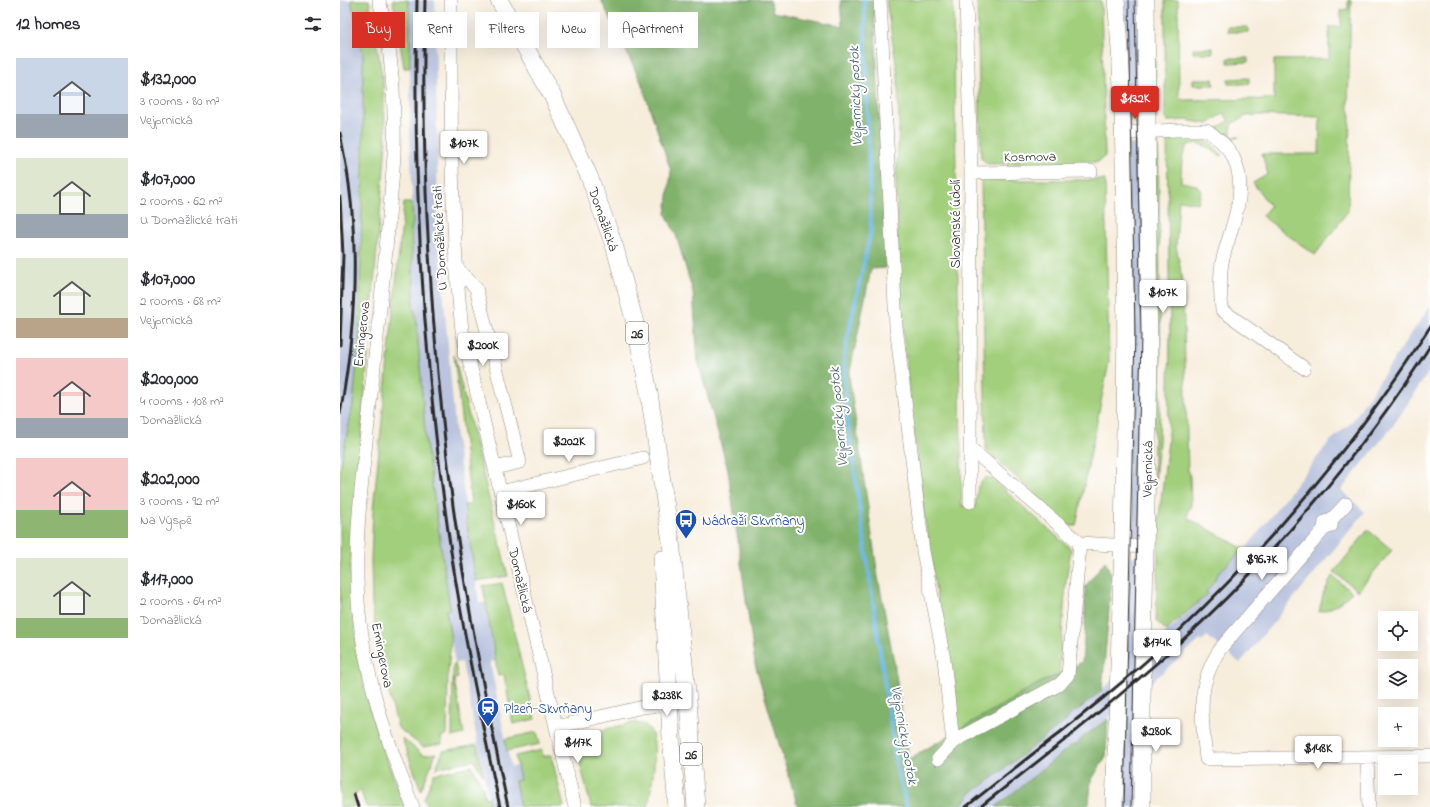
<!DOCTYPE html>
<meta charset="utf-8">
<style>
body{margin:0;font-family:"Indie Flower",sans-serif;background:#f2f2f3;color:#2b2b33;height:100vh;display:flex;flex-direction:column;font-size:15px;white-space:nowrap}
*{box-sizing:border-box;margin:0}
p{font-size:13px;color:#7c7c81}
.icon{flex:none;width:22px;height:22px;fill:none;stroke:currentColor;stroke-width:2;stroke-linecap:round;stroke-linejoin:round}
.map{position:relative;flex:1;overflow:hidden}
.drawer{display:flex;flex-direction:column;background:#fff;width:340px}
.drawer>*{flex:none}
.top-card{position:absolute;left:12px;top:12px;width:380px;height:36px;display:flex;gap:8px}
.fabs{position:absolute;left:1038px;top:611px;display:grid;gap:8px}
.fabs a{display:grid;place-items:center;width:40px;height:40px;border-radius:0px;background:#fff;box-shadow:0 4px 16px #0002;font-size:20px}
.price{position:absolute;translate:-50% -34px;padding:0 9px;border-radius:4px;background:#fff;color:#222;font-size:13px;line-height:26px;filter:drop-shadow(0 1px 2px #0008)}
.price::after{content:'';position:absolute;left:50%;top:24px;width:12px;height:9px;margin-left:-6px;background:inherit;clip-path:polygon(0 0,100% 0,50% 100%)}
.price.on{background:#d93025;color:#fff}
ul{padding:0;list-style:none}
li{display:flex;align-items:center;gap:12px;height:100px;padding:0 16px}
li span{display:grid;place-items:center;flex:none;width:112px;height:80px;border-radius:0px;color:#555}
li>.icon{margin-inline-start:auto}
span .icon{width:48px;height:48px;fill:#fffc;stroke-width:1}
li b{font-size:17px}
h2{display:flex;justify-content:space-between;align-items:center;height:48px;padding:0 16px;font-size:17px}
.chip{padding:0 14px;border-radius:0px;background:#fff;box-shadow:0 4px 16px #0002;font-size:14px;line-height:36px}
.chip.on{background:#d93025;color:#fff}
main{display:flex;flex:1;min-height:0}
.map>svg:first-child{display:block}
.industrial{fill:#bac4de}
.green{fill:#a2cf7c;stroke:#667d54}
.forest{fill:#81b26c;stroke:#566e4c}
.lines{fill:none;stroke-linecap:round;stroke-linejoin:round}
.stream{stroke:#6fbae8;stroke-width:4}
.minor-casing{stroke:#918c83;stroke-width:14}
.major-casing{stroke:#918c83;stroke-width:18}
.minor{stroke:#fff;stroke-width:13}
.major{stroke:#fff;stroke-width:17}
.tram{stroke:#2b2b2b;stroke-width:1}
.rail{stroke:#2b2b2b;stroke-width:3}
.labels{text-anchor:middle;stroke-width:4;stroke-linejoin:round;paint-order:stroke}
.shield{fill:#fff;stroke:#6b6b6b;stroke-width:1}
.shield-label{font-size:13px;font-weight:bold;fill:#2b2b2b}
.street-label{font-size:14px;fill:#2b2b2b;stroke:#fff}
.transit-label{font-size:14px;fill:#164399;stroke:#fff;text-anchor:start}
.water-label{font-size:15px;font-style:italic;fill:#435d6d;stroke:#fff}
</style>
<main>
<section class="drawer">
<h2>12 homes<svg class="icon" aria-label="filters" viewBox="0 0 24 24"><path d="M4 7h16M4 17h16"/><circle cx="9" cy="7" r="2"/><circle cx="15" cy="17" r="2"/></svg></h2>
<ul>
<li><span style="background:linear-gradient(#c9d6e8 70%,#9aa5b1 0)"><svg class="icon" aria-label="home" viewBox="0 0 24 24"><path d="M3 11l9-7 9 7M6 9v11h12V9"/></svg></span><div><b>$132,000</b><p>3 rooms · 80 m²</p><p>Vejprnická</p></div></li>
<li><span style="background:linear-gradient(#dfe7d0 70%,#9aa5b1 0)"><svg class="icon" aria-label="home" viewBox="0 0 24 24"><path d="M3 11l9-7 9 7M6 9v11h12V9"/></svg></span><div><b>$107,000</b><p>2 rooms · 62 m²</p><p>U Domažlické trati</p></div></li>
<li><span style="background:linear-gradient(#dfe7d0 75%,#b9a48a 0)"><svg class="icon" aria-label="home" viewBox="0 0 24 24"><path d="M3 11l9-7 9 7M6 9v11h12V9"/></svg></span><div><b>$107,000</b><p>2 rooms · 68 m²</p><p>Vejprnická</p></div></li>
<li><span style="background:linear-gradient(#f6c9c9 75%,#9aa5b1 0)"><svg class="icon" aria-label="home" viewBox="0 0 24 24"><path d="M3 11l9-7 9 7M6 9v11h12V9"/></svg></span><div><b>$200,000</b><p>4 rooms · 108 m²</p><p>Domažlická</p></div></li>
<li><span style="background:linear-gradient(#f6c9c9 65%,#8fb573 0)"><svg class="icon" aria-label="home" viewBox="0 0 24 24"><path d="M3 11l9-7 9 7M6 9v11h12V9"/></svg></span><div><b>$202,000</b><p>3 rooms · 92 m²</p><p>Na Výspě</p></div></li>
<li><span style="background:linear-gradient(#dfe7d0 75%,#8fb573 0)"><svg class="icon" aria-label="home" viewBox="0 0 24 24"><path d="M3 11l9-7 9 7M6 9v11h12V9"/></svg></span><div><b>$117,000</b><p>2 rooms · 64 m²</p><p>Domažlická</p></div></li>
</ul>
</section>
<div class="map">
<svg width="1090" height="807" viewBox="0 0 1090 807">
<rect width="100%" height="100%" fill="#fff"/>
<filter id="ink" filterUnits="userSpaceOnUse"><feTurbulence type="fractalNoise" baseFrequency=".025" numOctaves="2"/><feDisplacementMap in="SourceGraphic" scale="8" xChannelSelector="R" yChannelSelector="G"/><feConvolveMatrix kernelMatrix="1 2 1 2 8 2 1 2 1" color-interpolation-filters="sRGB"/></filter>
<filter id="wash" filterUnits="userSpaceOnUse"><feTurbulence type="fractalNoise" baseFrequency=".012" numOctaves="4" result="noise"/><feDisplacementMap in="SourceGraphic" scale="16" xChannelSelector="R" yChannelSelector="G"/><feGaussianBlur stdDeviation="0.9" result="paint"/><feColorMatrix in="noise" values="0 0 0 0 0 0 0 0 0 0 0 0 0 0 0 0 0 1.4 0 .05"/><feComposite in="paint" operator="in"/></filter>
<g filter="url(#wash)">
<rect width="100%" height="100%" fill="#f7eddb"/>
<path class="industrial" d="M0 0H11L23 53V87L19 340 13 405 0 468Z
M68 0H95L98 232 116 438 139 603H145L155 661 150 662 171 767 177 766 180 780 175 781 180 807H150L122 662 115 663 106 610 110 609 86 443 76 316 73 306 74 294 71 230 73 222 70 126V20Z
M784 0H800L802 120H786Z
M787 144H803L802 539H788Z
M1090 306V370L1052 427 1001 490 1025 512 900 663 867 636 862 641 861 639 799 693 796 807H780L782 707 742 738 737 745H732L656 807H617L629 798 630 793 642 786 726 721 732 712 737 711 783 671 787 556 801 557 800 656 868 594 866 591 873 584 878 573 907 547 990 441 1011 423Z"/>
<path class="green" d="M11 0H29L43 81 46 143 10 568C13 605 15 641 22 677 31 721 49 765 65 807H26L21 791 12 795 14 807H0V468L13 405 19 340 23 160V53Z
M53 0H68L70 20V68H64Z
M546 0H613L622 506H635L638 486 646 477 651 478 731 549 726 581 719 675 703 681 622 730 616 724 583 507 567 375 559 288 556 180 559 128 558 76Z
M637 0H761L765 156 758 162 647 164 641 158Z
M825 0H838L839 97 843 100 934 99V60L989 59V27H1001V10L1008 9V0H1011L1008 108 1010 111 1008 211 975 255 922 216 930 206 913 183 928 174 922 154H979L980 117 915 115 907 116 891 124V136L899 137 889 141 876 129 889 121 884 113 868 124 846 120 828 121 825 119Z
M815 24 816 119 811 118Z
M888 27H908V32H888Z
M853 48H873V53H853Z
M888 58H908V62L888 63Z
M909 78V84H888V79Z
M873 79 874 85H853V79Z
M835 135C858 136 867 136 882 155L880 156C845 129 841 149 841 182L856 185 861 191 858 203 839 200 836 246 840 266 843 291 848 471 850 476 851 508 848 510V518L904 549 878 573 873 584 866 591 868 594 829 627 827 631 816 621 819 518 828 441 830 335 827 137Z
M816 138 818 139 821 372 819 442 814 489V139Z
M641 180H765L769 362 736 526H730L646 450Z
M64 203H72L73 222 71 230 74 294 73 306 76 316 86 443 110 609 106 610 111 639 108 671 107 735 101 737 102 744 83 747 58 728 39 655 32 603 31 560 33 510Z
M114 355 168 576 136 581 124 505H131Z
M1028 530 1052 550 1018 591 994 572Z
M992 576 1012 592C1001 602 993 609 979 612L983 595Z
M162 583 195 719 173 724 164 675 158 676 143 586Z
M115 663 118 678 114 679 124 734 112 737 113 665Z
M296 722V724C327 718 310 793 308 807H251L237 751 232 752 231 741 241 735Z
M197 732 200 744 167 751 165 739Z
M62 738 83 755 96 753 81 790Z
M137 745 143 775 134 760 96 768 103 751Z
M202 750 203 757 211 755 224 807H180L175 781 180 780 175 756Z
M132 766 143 788 145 798 148 797 150 807H88L84 799 94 774Z"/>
<path class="forest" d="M261 0H430L433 12 503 26 501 0H534L546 268 531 269 509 376 538 577 554 662 569 759 703 681 719 675 742 662 745 627V587L765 561 772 576 762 690 737 711 732 712 726 721 642 786 630 793 629 798 617 807H458L415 664 388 470 358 361 353 292 336 235 326 214 331 171 301 82Z
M768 719 766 756 751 781 749 804 744 807H656L732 745H737L742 738Z"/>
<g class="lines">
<path class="stream" d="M524 0 531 230 507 340 503 365 507 418 557 770 567 807"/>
</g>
</g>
<g filter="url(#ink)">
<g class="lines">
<g class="minor-casing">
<path id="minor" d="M39 0C53 51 55 102 54 155 48 244 37 334 28 423 21 489 12 556 20 622 28 686 49 747 73 807
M111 0C111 110 110 220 122 330L235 807
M540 0 556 326 583 551 604 659 613 743
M626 0 631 173 630 448 740 543 805 547
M784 133 836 130H867C877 138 889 147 894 159 909 192 891 226 883 258 879 275 880 292 882 310L964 368
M631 173 751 171
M115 266 136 288 180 462 155 468
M161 492 303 458
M630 502V448
M992 519 991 526 984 529 985 522 992 519 1006 504
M984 529 880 649C855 688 862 716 866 759L1090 756
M216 727 303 707 348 701
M1027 757 1029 807
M598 759 613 743 621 737 720 684 728 675 740 543"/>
</g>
<g class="major-casing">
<path id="major" d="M159 0 213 97 249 176 275 248 295 323 309 393 331 542 348 701 356 807
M322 559 331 738 337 807
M774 807C781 618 788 429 785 239 784 159 784 80 776 0
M802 807V699L809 358 806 0"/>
</g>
<use href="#minor" class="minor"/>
<use href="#major" class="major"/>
<path class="tram" d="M784 807 795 333 789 0
M791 807 801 334 795 0"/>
<path class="rail" d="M77 0C72 187 84 373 112 558 125 642 142 724 160 807
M85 0C80 169 91 338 113 506 127 607 147 707 168 807
M0 133C3 150 7 167 9 184 19 260 14 339 0 414
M0 197 3 255 0 345
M14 794 18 807
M626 807C696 750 771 696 837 633 934 541 1017 441 1090 327
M640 807C706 755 773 703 836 646 929 562 1023 452 1090 346"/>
</g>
</g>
<defs>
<g id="bus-pin" transform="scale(1.15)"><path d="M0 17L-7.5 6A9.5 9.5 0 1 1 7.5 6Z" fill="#1a4fb4" stroke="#fff"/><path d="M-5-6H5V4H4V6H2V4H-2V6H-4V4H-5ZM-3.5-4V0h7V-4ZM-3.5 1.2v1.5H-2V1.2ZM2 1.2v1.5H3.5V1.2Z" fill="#fff"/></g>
<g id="station-pin" transform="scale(1.15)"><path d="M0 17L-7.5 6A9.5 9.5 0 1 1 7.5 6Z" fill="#1a4fb4" stroke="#fff"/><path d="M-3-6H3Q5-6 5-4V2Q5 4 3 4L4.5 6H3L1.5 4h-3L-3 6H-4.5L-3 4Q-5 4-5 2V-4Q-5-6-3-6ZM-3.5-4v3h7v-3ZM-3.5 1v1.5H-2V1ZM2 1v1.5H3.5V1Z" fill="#fff"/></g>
</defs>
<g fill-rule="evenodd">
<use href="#bus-pin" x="346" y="520"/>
<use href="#station-pin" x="148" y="708"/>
</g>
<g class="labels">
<g class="shield">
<rect x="286" y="322" width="22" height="22" rx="3"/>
<rect x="340" y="743" width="22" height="22" rx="3"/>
</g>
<g class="shield-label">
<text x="297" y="338">26</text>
<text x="351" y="759">26</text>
</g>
<g class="street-label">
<text transform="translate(690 156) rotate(-1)" y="5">Kosmova</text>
<text transform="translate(264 219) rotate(71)" y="5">Domažlická</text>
<text transform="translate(615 224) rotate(-90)" y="5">Slovanské údolí</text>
<text transform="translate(99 238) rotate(-93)" y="5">U Domažlické trati</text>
<text transform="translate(21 334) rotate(-84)" y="5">Emingerova</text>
<text transform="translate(807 469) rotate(-89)" y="5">Vejprnická</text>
<text transform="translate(181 580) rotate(77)" y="5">Domažlická</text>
<text transform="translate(43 655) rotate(79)" y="5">Emingerova</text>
</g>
<g class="transit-label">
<text x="362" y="525">Nádraží Skvrňany</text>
<text x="164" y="713">Plzeň-Skvrňany</text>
</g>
<g class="water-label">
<text transform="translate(515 96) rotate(-92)" y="5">Vejprnický potok</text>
<text transform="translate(498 417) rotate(-95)" y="5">Vejprnický potok</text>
<text transform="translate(565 735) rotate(80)" y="5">Vejprnický potok</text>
</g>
</g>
</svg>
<div class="fabs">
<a><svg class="icon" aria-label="locate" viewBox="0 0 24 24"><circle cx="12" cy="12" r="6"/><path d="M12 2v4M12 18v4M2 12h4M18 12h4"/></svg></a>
<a><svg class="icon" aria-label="layers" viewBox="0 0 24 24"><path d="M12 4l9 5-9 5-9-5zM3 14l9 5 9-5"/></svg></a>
<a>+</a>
<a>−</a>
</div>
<b class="price on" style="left:795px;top:120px">$132K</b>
<b class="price" style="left:124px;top:165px">$107K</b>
<b class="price" style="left:823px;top:314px">$107K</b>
<b class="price" style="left:143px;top:367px">$200K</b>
<b class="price" style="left:229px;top:463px">$202K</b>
<b class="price" style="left:181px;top:526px">$160K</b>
<b class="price" style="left:922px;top:581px">$96.7K</b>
<b class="price" style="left:817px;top:664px">$174K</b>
<b class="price" style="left:327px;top:717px">$238K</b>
<b class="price" style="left:816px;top:753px">$280K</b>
<b class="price" style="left:238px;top:764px">$117K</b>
<b class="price" style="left:978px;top:770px">$148K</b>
<div class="top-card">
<a class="chip on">Buy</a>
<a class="chip">Rent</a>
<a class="chip">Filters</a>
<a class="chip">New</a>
<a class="chip">Apartment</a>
</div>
</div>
</main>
